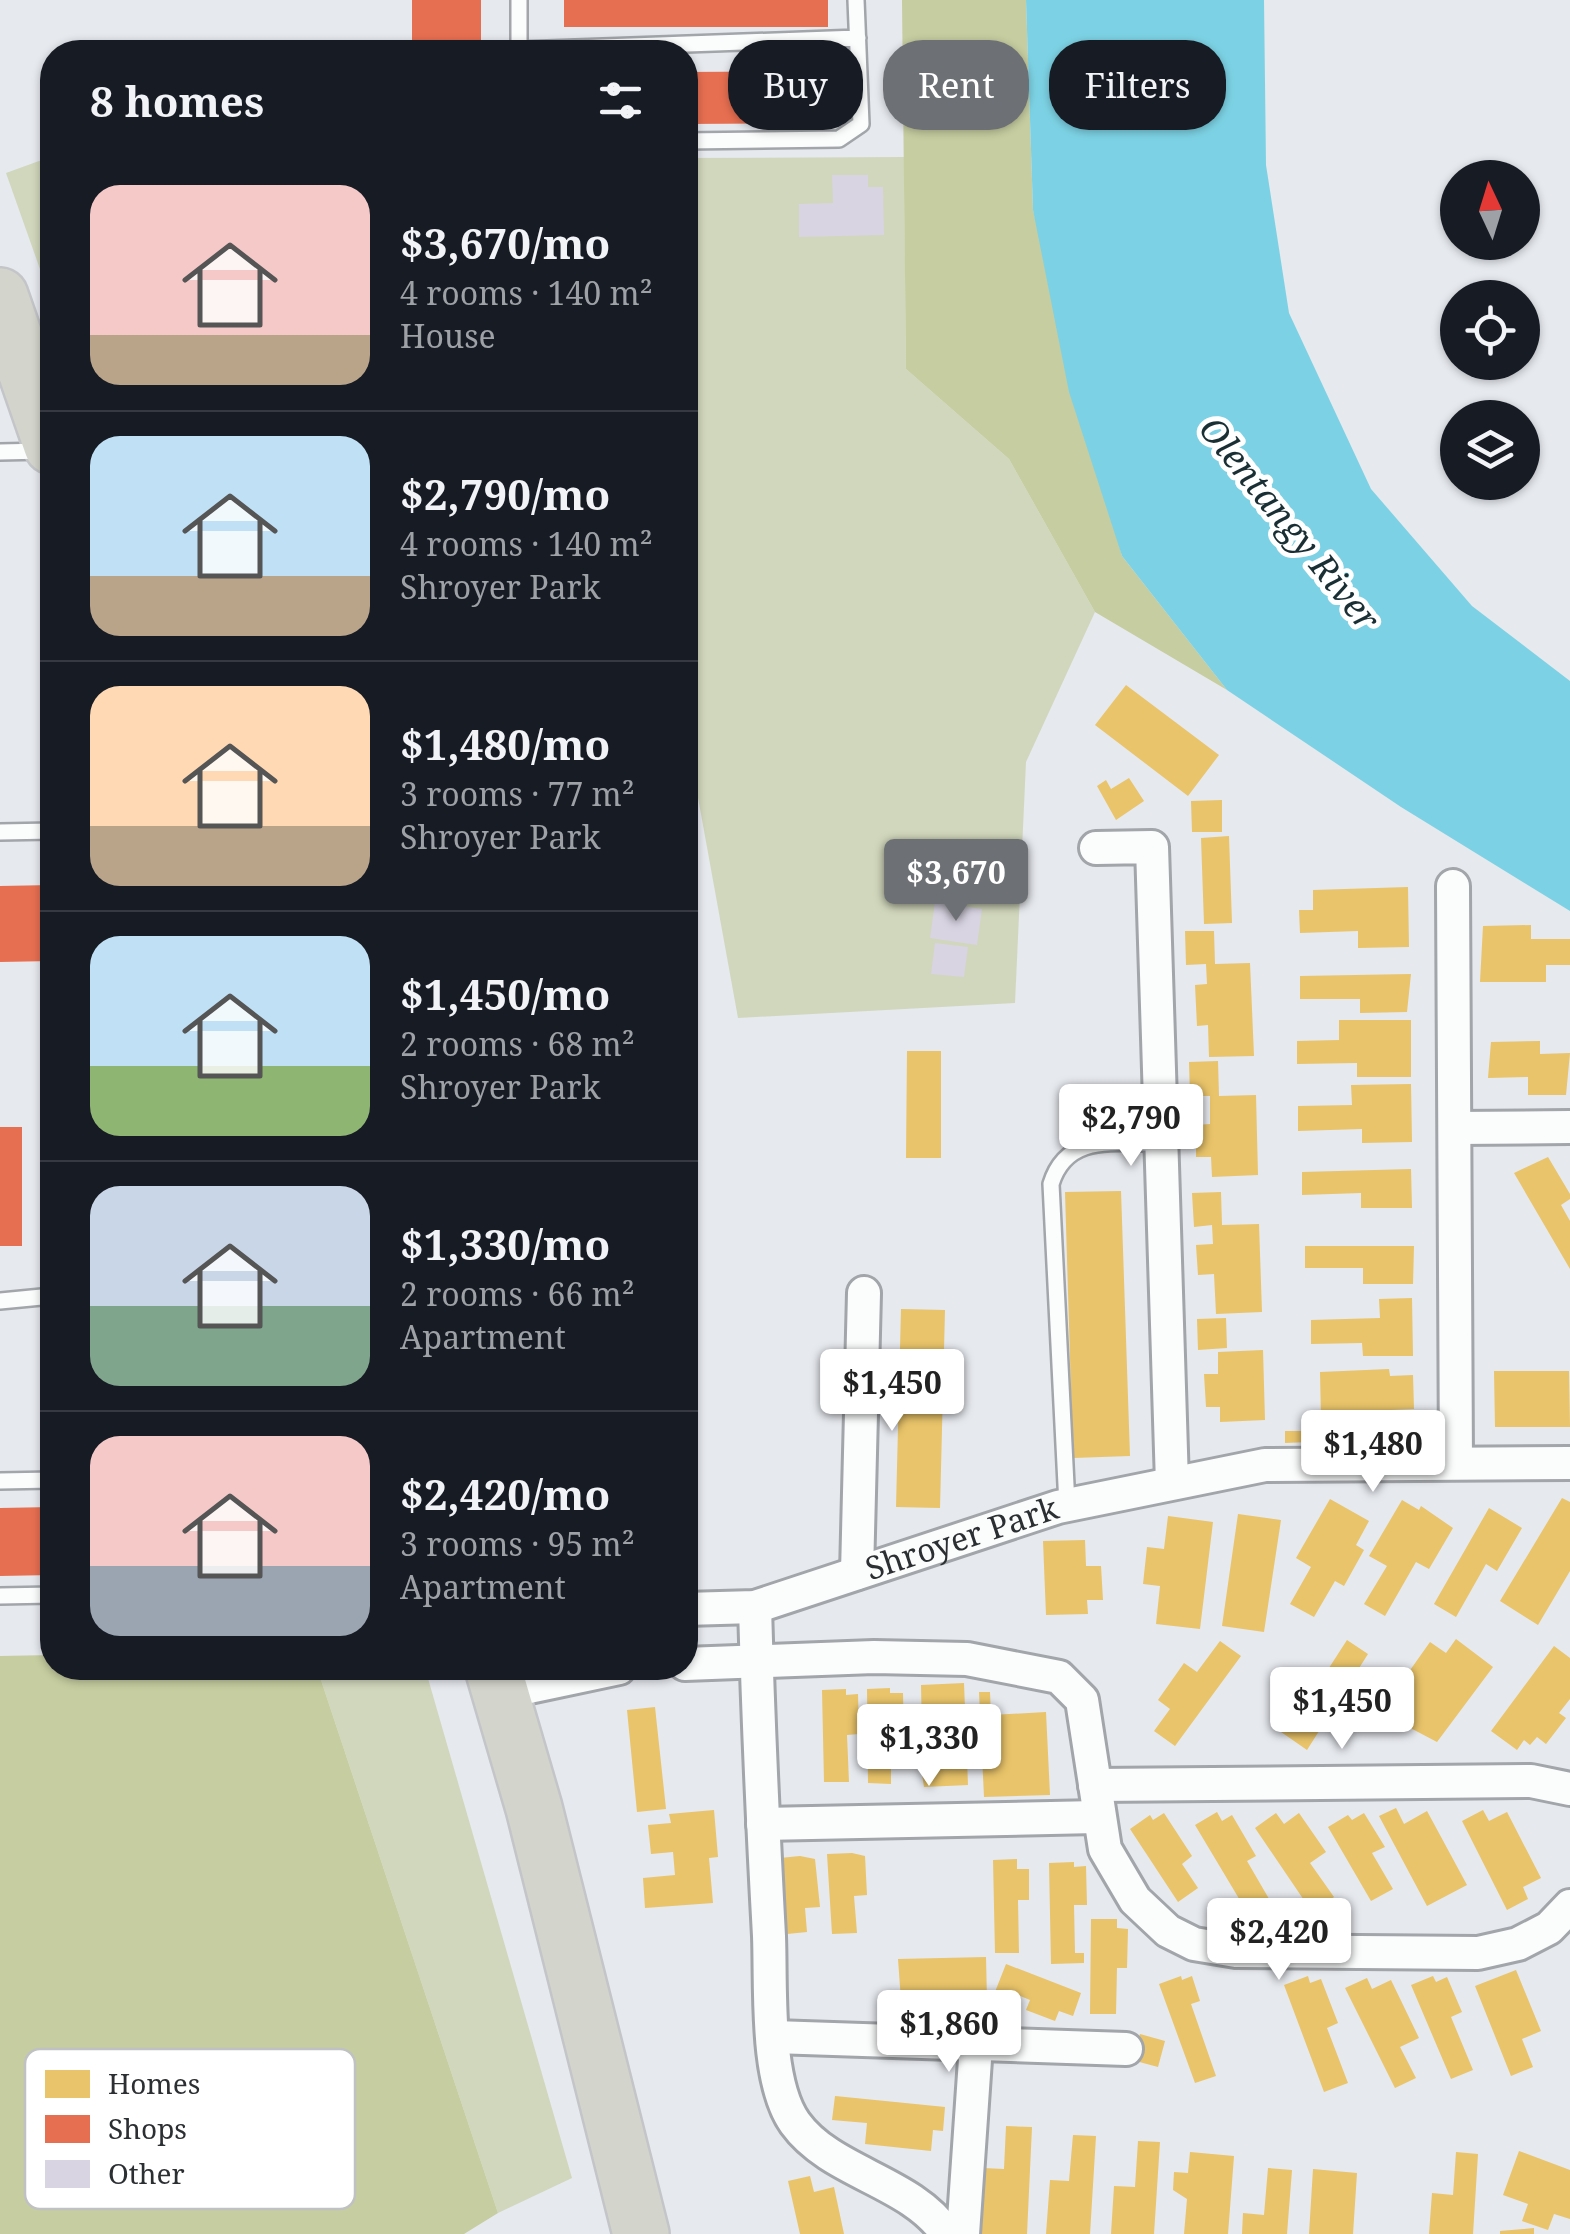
<!DOCTYPE html>
<meta charset="utf-8">
<style>
body{margin:0;font-family:"Noto Serif",serif;background:#20242c;color:#f1f3f6;height:100vh;display:flex;flex-direction:column;font-size:38px;white-space:nowrap}
*{box-sizing:border-box;margin:0}
p{font-size:32px;color:#9ea1a6}
.icon{flex:none;width:55px;height:55px;fill:none;stroke:currentColor;stroke-width:2;stroke-linecap:round;stroke-linejoin:round}
.map{position:relative;flex:1;overflow:hidden}
.details{position:absolute;left:40px;top:40px;width:658px;height:1640px;display:flex;flex-direction:column;background:#171b24;border-radius:40px;box-shadow:0 2px 8px #0004}
.details>*{flex:none}
.banner{position:absolute;left:728px;top:40px;width:692px;height:90px;display:flex;gap:20px}
.needle{width:65px;rotate:356deg}
.fabs{position:absolute;left:1440px;top:160px;display:grid;gap:20px}
.fabs a{display:grid;place-items:center;width:100px;height:100px;border-radius:50%;background:#171b24;box-shadow:0 2px 8px #0004;font-size:50px}
.price{position:absolute;translate:-50% -85px;padding:0 22px;border-radius:10px;background:#fff;color:#222;font-size:32px;line-height:65px;filter:drop-shadow(0 2px 5px #0008)}
.price::after{content:'';position:absolute;left:50%;top:60px;width:30px;height:22px;margin-left:-15px;background:inherit;clip-path:polygon(0 0,100% 0,50% 100%)}
.price.active{background:#6d7074;color:#fff}
ul{padding:0;list-style:none}
li{display:flex;align-items:center;gap:30px;height:250px;padding:0 50px}
li+li{border-top:2px solid #363941}
li span{display:grid;place-items:center;flex:none;width:280px;height:200px;border-radius:30px;color:#555}
li>.icon{margin-inline-start:auto}
span .icon{width:120px;height:120px;fill:#fffc;stroke-width:1}
li b{font-size:42px}
h2{display:flex;justify-content:space-between;align-items:center;height:120px;padding:0 50px;font-size:42px}
.pill{padding:0 35px;border-radius:40px;background:#171b24;box-shadow:0 2px 8px #0004;font-size:35px;line-height:90px}
.pill.active{background:#6d7074;color:#fff}
.map>svg:first-child{display:block}
.green{fill:#d1d7bc}
.forest{fill:#c6cda0}
.water{fill:#7cd2e4}
.homes{fill:#e9c46a}
.shops{fill:#e76f51}
.building{fill:#d8d4e2}
.lines{fill:none;stroke-linecap:round;stroke-linejoin:round}
.lane-casing{stroke:#a2a5a9;stroke-width:20}
.street-casing{stroke:#a2a5a9;stroke-width:38}
.highway-casing{stroke:#c4c5c8;stroke-width:60}
.lane{stroke:#fbfcfc;stroke-width:15}
.street{stroke:#fbfcfc;stroke-width:32}
.highway{stroke:#d3d5cc;stroke-width:55}
.labels{text-anchor:middle;stroke-width:10;stroke-linejoin:round;paint-order:stroke}
.street-label{font-size:32px;fill:#2c2f32;stroke:#fff}
.water-label{font-size:35px;font-style:italic;fill:#1a2f34;stroke:#fff}
.key{fill:#fff;stroke:#c0c1c2;stroke-width:2.5}
.key-label{font-size:28px;fill:#2c2f32}
</style>
<div class="map">
<svg width="1570" height="2234" viewBox="0 0 1570 2234">
<rect width="100%" height="100%" fill="#e6e9ee"/>
<path class="green" d="M904 157 906 369 1009 459 1095 612 1026 762 1015 1003 738 1018 685 726V158Z
M39 161H52V303L6 173Z
M317 1668H425L572 2178 498 2213Z"/>
<path class="forest" d="M902 0H1026L1033 210 1122 556 1227 690 1095 612 1009 459 906 369Z
M52 1655V1668H317L498 2213 464 2234H0V1656Z"/>
<path class="water" d="M1026 0H1264L1266 165 1289 313 1371 489 1472 606 1570 681V911L1401 807 1227 690 1122 556 1069 392 1033 210Z"/>
<path class="homes" d="M1126 685 1219 755 1188 796 1095 725Z
M1129 778 1144 801 1116 820 1097 786 1106 780 1111 789Z
M1222 800V832H1192L1191 801Z
M1229 836 1232 923 1204 924 1201 838Z
M1408 887 1409 947 1358 948V931L1300 933 1299 910H1313V890Z
M1531 925V939H1570V965H1546V982H1480L1483 926Z
M1185 931H1214L1215 964 1250 963 1254 1056 1209 1057 1208 1025 1197 1026 1195 985 1207 984 1206 964 1186 965Z
M1411 974 1407 1012 1360 1013V999H1300V976Z
M1339 1020H1411V1077H1357V1063L1297 1064V1041L1339 1040Z
M1540 1041V1054L1570 1053 1566 1095H1528V1077L1488 1078 1491 1042Z
M907 1051H941V1158H906Z
M1218 1061 1219 1096 1256 1095 1258 1175 1212 1177 1211 1157H1196V1125L1210 1124V1096H1190L1189 1062Z
M1411 1084 1412 1142 1362 1143V1129L1298 1131V1106L1352 1105 1351 1085Z
M1548 1157 1570 1194V1199L1561 1205 1570 1221V1269L1514 1173Z
M1411 1169 1412 1208H1361V1193L1302 1195V1172Z
M1121 1191 1130 1456 1073 1458 1065 1192Z
M1221 1192 1222 1225 1259 1224 1262 1312 1216 1314 1214 1274 1198 1275 1196 1245 1213 1244 1212 1225 1194 1227 1192 1193Z
M1305 1246H1414L1413 1284H1363V1268H1305Z
M1412 1298 1413 1356H1363L1362 1343 1311 1344V1320L1380 1318 1379 1299Z
M901 1309 945 1310 940 1508 896 1507Z
M1226 1318 1227 1348 1198 1350 1197 1319Z
M1263 1350 1265 1420 1220 1422V1407H1206L1204 1374H1218V1352Z
M1389 1369 1390 1376 1413 1375 1414 1409 1391 1410V1428L1356 1429V1416L1321 1418 1320 1372Z
M1494 1371H1569L1570 1427H1495Z
M1285 1431H1309L1310 1442 1285 1443Z
M1562 1498 1570 1502V1571L1538 1625 1500 1601Z
M1330 1499 1369 1521 1356 1545 1364 1550 1344 1586 1335 1581 1314 1617 1290 1604 1311 1567 1296 1558Z
M1402 1500 1419 1510 1421 1506 1453 1528 1429 1569 1416 1562 1385 1616 1364 1604 1387 1566 1369 1556Z
M1489 1508 1522 1528 1497 1571 1486 1564 1456 1617 1434 1604Z
M1238 1514 1281 1520 1264 1632 1222 1626Z
M1168 1516 1213 1522 1200 1629 1156 1624 1160 1586 1143 1584 1147 1547 1164 1549Z
M1085 1540 1086 1566H1101L1103 1600H1087L1088 1614 1046 1615 1043 1541Z
M1456 1639 1493 1667 1437 1742 1399 1722 1403 1711 1389 1700 1430 1642 1446 1653Z
M1347 1640 1368 1654 1307 1750 1271 1725 1302 1675 1318 1685Z
M1220 1641 1241 1656 1175 1746 1154 1731 1170 1709 1158 1700 1184 1663 1197 1672Z
M1554 1646 1570 1658V1699L1559 1713 1566 1718 1546 1744 1537 1737 1530 1745 1524 1740 1517 1750 1491 1731Z
M964 1683 968 1785 924 1787 916 1736H922L921 1685Z
M890 1688V1693H903L904 1742H891V1784L868 1783 867 1689Z
M846 1689V1695L858 1694 859 1734 847 1735 849 1782H824L822 1690Z
M979 1692H990L991 1715 1046 1712 1050 1795 984 1797Z
M655 1707 666 1809 637 1812 627 1710Z
M1396 1808 1404 1824 1427 1811 1467 1885 1427 1906 1379 1816Z
M714 1810 718 1857 709 1858 713 1903 645 1908 643 1878 675 1875 673 1852 651 1854 648 1825 671 1823 669 1814Z
M1483 1810 1489 1821 1507 1812 1541 1878 1523 1887 1528 1899 1507 1910 1462 1821Z
M1217 1812 1222 1821 1232 1815 1256 1856 1247 1861 1272 1904 1250 1917 1195 1825Z
M1164 1813 1192 1856 1182 1864 1198 1888 1178 1902 1130 1829 1150 1815 1153 1820Z
M1276 1813 1284 1824 1299 1813 1326 1852 1310 1863 1334 1897 1312 1912 1255 1828Z
M1364 1813 1385 1847 1372 1853 1393 1889 1371 1901 1328 1827 1348 1815 1352 1820Z
M852 1853 865 1856 867 1895 854 1896 857 1933 832 1934 827 1854Z
M800 1856 815 1859 820 1907 805 1908 807 1932 787 1934 780 1858Z
M1017 1859V1869H1029V1900H1018L1019 1953H995L993 1860Z
M1074 1862V1867L1086 1866 1087 1905H1074L1075 1953H1084V1963L1051 1964 1049 1863Z
M1091 1919H1117V1928L1128 1929 1127 1968H1117L1116 2014H1090Z
M986 1957 987 1999 941 2000 942 2013 902 2014 898 1959Z
M1006 1964 1081 1993 1073 2016 1059 2011 1055 2021 1026 2010 1030 2000 1008 1991 1004 2001 993 1997Z
M1516 1970 1541 2031 1522 2039 1533 2067 1511 2076 1475 1986Z
M1181 1976 1182 1980 1192 1976 1200 2001 1191 2004 1216 2076 1195 2083 1159 1984Z
M1308 1976 1310 1983 1321 1979 1338 2023 1327 2028 1348 2083 1324 2092 1284 1985Z
M1433 1976 1436 1982 1447 1977 1462 2012 1451 2017 1473 2070 1451 2079 1411 1985Z
M1367 1978 1372 1989 1391 1980 1419 2038 1400 2047 1416 2078 1395 2088 1345 1988Z
M1140 2034 1165 2041 1158 2067 1132 2060Z
M835 2096 945 2107 943 2131 933 2130 931 2151 865 2144 867 2123 832 2120Z
M1006 2126 1032 2127 1027 2234H980L983 2168 1004 2169Z
M1073 2135 1096 2136 1090 2234H1046L1050 2180 1069 2181Z
M1138 2141 1160 2142 1154 2234H1111L1114 2186 1135 2187Z
M1519 2151 1570 2170V2219L1554 2214 1548 2230 1522 2221 1528 2204 1503 2195Z
M1190 2152 1234 2156 1228 2234H1184L1187 2199 1173 2190 1174 2172 1188 2173Z
M1456 2152 1478 2154 1473 2234H1429L1432 2193 1453 2195Z
M1268 2168 1292 2170 1287 2234H1242L1243 2213 1264 2215Z
M1313 2169 1357 2173 1353 2234H1309Z
M810 2176 814 2192 834 2187 844 2234H800L788 2181Z
M1534 2228V2234H1500V2231Z"/>
<path class="shops" d="M412 0H481V52H412Z
M564 0H828V27H564Z
M828 71 829 123 685 124V72Z
M52 885V961L0 962V886Z
M0 1127H22V1246H0Z
M52 1507V1575L0 1576V1508Z"/>
<path class="building" d="M832 175H868V187H883L884 235 799 237V204L833 203Z
M935 902 982 909 977 945 930 938Z
M935 943 968 947 964 977 931 974Z"/>
<g class="lines">
<g class="lane-casing">
<path id="lane" d="M519 50 858 38
M519 52V0
M685 141 839 139 861 124 856 0
M0 452 44 451
M0 832 52 831
M0 1301 52 1296
M0 1481 52 1480
M1067 1505 1051 1184C1067 1132 1116 1144 1161 1143
M0 1596 52 1595"/>
</g>
<g class="street-casing">
<g id="street">
<path d="M1096 848 1152 847 1172 1483"/>
<path d="M1453 886 1456 1463"/>
<path d="M1455 1128 1570 1127"/>
<path d="M857 1573 864 1293"/>
<path d="M755 1607C758 1717 763 1826 769 1936 771 1987 765 2081 795 2123 832 2174 910 2180 947 2234"/>
<path id="s1" d="M685 1609 755 1607 1058 1507 1265 1465 1570 1463"/>
<path d="M685 1664 874 1657 967 1659 1059 1677 1082 1700 1105 1849 1135 1900 1168 1931 1194 1944 1236 1951 1478 1953 1518 1944 1549 1928 1570 1906"/>
<path d="M501 1693 619 1668"/>
<path d="M1095 1785 1531 1781 1570 1789"/>
<path d="M763 1824 1097 1817"/>
<path d="M774 2037 1126 2049"/>
<path d="M963 2234 976 2045"/>
</g>
</g>
<g class="highway-casing">
<path id="highway" d="M0 296 52 446
M493 1668 534 1808 641 2234"/>
</g>
<use href="#lane" class="lane"/>
<use href="#street" class="street"/>
<use href="#highway" class="highway"/>
</g>
<g class="labels">
<g class="street-label">
<text dy="11" stroke="none"><textPath href="#s1" startOffset="288">Shroyer Park</textPath></text>
</g>
<g class="water-label">
<text transform="translate(1289 524) rotate(51)" y="12">Olentangy River</text>
</g>
</g>
<rect x="25" y="2049" width="330" height="160" rx="15" class="key"/>
<rect x="45" y="2070" width="45" height="28" fill="#e9c46a"/>
<rect x="45" y="2115" width="45" height="28" fill="#e76f51"/>
<rect x="45" y="2160" width="45" height="28" fill="#d8d4e2"/>
<g class="key-label">
<text x="108" y="2094">Homes</text>
<text x="108" y="2139">Shops</text>
<text x="108" y="2184">Other</text>
</g>
</svg>
<div class="fabs">
<a><svg class="needle" viewBox="-14 -14 28 28"><path d="M0-13l5 13h-10z" fill="#e53935"/><path d="M0 13l5-13h-10z" fill="#9ea1a6"/></svg></a>
<a><svg class="icon" aria-label="locate" viewBox="0 0 24 24"><circle cx="12" cy="12" r="6"/><path d="M12 2v4M12 18v4M2 12h4M18 12h4"/></svg></a>
<a><svg class="icon" aria-label="layers" viewBox="0 0 24 24"><path d="M12 4l9 5-9 5-9-5zM3 14l9 5 9-5"/></svg></a>
</div>
<b class="price active" style="left:956px;top:924px">$3,670</b>
<b class="price" style="left:1131px;top:1169px">$2,790</b>
<b class="price" style="left:892px;top:1434px">$1,450</b>
<b class="price" style="left:1373px;top:1495px">$1,480</b>
<b class="price" style="left:1342px;top:1752px">$1,450</b>
<b class="price" style="left:929px;top:1789px">$1,330</b>
<b class="price" style="left:1279px;top:1983px">$2,420</b>
<b class="price" style="left:949px;top:2075px">$1,860</b>
<div class="banner">
<a class="pill">Buy</a>
<a class="pill active">Rent</a>
<a class="pill">Filters</a>
</div>
<section class="details">
<h2>8 homes<svg class="icon" aria-label="filters" viewBox="0 0 24 24"><path d="M4 7h16M4 17h16"/><circle cx="9" cy="7" r="2"/><circle cx="15" cy="17" r="2"/></svg></h2>
<ul>
<li><span style="background:linear-gradient(#f6c9c9 75%,#b9a48a 0)"><svg class="icon" aria-label="home" viewBox="0 0 24 24"><path d="M3 11l9-7 9 7M6 9v11h12V9"/></svg></span><div><b>$3,670/mo</b><p>4 rooms · 140 m²</p><p>House</p></div></li>
<li><span style="background:linear-gradient(#bfe0f5 70%,#b9a48a 0)"><svg class="icon" aria-label="home" viewBox="0 0 24 24"><path d="M3 11l9-7 9 7M6 9v11h12V9"/></svg></span><div><b>$2,790/mo</b><p>4 rooms · 140 m²</p><p>Shroyer Park</p></div></li>
<li><span style="background:linear-gradient(#ffd9b3 70%,#b9a48a 0)"><svg class="icon" aria-label="home" viewBox="0 0 24 24"><path d="M3 11l9-7 9 7M6 9v11h12V9"/></svg></span><div><b>$1,480/mo</b><p>3 rooms · 77 m²</p><p>Shroyer Park</p></div></li>
<li><span style="background:linear-gradient(#bfe0f5 65%,#8fb573 0)"><svg class="icon" aria-label="home" viewBox="0 0 24 24"><path d="M3 11l9-7 9 7M6 9v11h12V9"/></svg></span><div><b>$1,450/mo</b><p>2 rooms · 68 m²</p><p>Shroyer Park</p></div></li>
<li><span style="background:linear-gradient(#c9d6e8 60%,#7fa58c 0)"><svg class="icon" aria-label="home" viewBox="0 0 24 24"><path d="M3 11l9-7 9 7M6 9v11h12V9"/></svg></span><div><b>$1,330/mo</b><p>2 rooms · 66 m²</p><p>Apartment</p></div></li>
<li><span style="background:linear-gradient(#f6c9c9 65%,#9aa5b1 0)"><svg class="icon" aria-label="home" viewBox="0 0 24 24"><path d="M3 11l9-7 9 7M6 9v11h12V9"/></svg></span><div><b>$2,420/mo</b><p>3 rooms · 95 m²</p><p>Apartment</p></div></li>
</ul>
</section>
</div>
